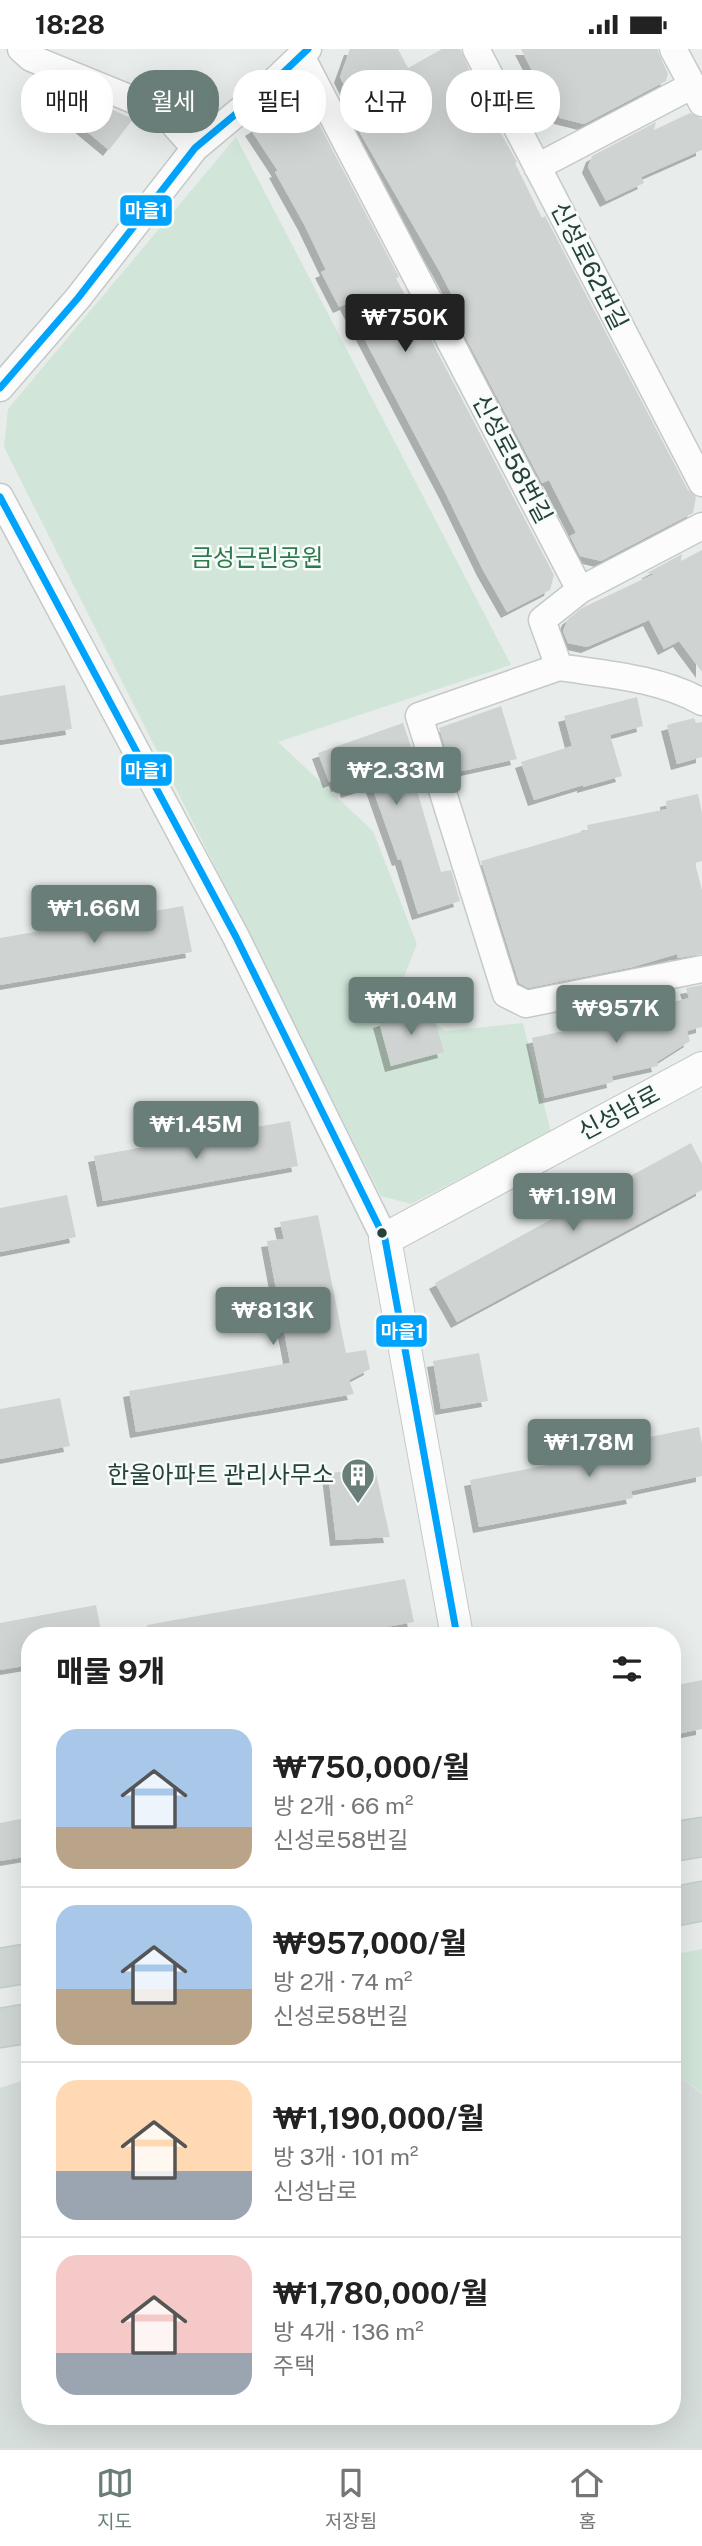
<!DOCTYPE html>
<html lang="ko">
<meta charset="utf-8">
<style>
body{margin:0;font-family:"Public Sans","Noto Sans KR",sans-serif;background:#f6f6f6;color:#222;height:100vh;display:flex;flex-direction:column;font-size:26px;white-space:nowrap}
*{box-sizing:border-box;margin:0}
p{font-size:23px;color:#767676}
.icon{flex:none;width:38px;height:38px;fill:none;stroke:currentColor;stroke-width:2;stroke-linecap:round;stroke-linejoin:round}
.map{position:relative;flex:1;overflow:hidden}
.sheet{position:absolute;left:21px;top:1578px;width:660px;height:798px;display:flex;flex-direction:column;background:#fff;border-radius:28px;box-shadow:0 7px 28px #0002}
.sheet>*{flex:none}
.guide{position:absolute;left:21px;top:21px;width:662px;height:63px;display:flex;gap:14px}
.price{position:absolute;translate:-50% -60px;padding:0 16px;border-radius:7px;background:#697e78;color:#fff;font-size:23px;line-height:46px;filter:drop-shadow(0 2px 4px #0008)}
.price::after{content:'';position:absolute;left:50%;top:42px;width:21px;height:16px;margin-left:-10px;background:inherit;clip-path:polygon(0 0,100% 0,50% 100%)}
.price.active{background:#222;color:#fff}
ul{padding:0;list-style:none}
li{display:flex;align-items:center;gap:21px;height:175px;padding:0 35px}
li+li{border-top:2px solid #e0e0e0}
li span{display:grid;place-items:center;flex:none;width:196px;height:140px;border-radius:21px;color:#555}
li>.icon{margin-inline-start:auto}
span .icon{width:84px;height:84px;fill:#fffc;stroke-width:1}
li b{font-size:30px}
h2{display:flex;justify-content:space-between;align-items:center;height:84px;padding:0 35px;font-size:30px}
.chip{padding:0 24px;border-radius:28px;background:#fff;box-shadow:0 7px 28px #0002;font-size:24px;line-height:63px}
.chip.active{background:#697e78;color:#fff}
.status{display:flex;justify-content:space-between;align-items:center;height:49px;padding:0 35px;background:#fff;direction:ltr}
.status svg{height:19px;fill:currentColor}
.tab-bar{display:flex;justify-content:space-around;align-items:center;height:98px;border-top:2px solid #e0e0e0;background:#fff;font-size:19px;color:#767676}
.tab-bar a{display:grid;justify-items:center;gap:4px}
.tab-bar .active{color:#697e78}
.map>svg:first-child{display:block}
.built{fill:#d6dedb}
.green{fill:#d1e6d8}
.building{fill:#cfd4d2;filter:url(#shadow)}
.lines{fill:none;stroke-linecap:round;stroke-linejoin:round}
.minor-casing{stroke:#c5cac8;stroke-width:29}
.tertiary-casing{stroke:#c5cac8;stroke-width:34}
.primary-casing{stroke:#c3ccc9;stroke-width:41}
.minor{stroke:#fcfcfc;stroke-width:26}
.tertiary{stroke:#fcfcfc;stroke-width:32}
.primary{stroke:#cfd7d5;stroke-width:38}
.bus-1-casing{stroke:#f7fbf9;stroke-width:12}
.bus-1{stroke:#00a3fb;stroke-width:7}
.bus-dot{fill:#24423a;stroke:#f7fbf9;stroke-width:2.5}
.labels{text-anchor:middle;stroke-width:5;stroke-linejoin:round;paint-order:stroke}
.street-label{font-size:24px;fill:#24423a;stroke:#f7fbf9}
.park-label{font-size:24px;fill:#2d7a4b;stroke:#f7fbf9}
.poi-label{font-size:24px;fill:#24423a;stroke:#f7fbf9;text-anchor:end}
.line-badge{stroke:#f7fbf9;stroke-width:2.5}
.badge-label{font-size:19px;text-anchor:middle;font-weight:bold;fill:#fff}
</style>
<div class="status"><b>18:28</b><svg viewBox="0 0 49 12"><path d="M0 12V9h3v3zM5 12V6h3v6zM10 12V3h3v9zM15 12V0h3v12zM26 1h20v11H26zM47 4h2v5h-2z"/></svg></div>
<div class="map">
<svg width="702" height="2399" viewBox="0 0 702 2399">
<defs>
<filter id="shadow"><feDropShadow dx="-6" dy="6" stdDeviation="0" flood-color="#0004"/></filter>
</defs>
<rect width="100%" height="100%" fill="#e8edeb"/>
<path class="built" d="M672 2021 702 2045V2399H0V2039L30 2029V2368H672Z"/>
<path class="green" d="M236 88 511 616 278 693 373 782 417 895 397 945 445 982 523 974 551 1083 411 1155 381 1147 4 398 8 360Z
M702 1900V2044L672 2021V1906Z"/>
<path class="building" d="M350 0H398L408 19 442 0H460L472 27 470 29 517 113 515 114 542 169 545 167 688 441 696 448 693 464 601 512 580 507 570 487 576 484 549 431 542 434 457 272 464 269 440 223 349 65 360 68 340 28Z
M521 0H657L668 25 666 32 584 75 560 69 542 35 540 37Z
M78 45 133 70 109 101 62 62Z
M296 53 309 56 399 228 396 229 427 288 429 287 554 526 550 541 507 563 483 521 445 443 346 255 339 258 321 223 326 221 304 175 275 123 278 122 251 81Z
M690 64 702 70V101L641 128 644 134 606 152 588 118 592 107 656 73 654 81Z
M702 501V623L679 592 664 600 649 571 587 598 568 594 563 582 568 570 582 559 654 525 647 524 682 505 681 512Z
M65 636 72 680 0 691V647Z
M637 648 643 677 610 686 622 727 583 738V736L534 751 521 713 572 697 564 667Z
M501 657 517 710 453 724 439 679Z
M694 669 696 674 702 673V708L677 715 667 676Z
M403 674 423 733 415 735 441 823 451 821 460 852 418 865 401 810 398 811 371 735 347 743 345 735 337 737 335 731 329 733 318 704Z
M698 745 702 764V812L695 814 702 841V905L678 909 677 905 633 918 528 939 519 934 481 812 588 781 587 776 667 760 666 752Z
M183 857 192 903 0 936V889Z
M702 936V978L687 982 690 992 657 1013 658 1017 612 1027 613 1033 545 1049 532 989 608 972 607 970 689 949 686 939Z
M431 958 444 1003 391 1017 379 973Z
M290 1072 298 1117 103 1152 94 1107Z
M691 1094 702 1115V1141L457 1273 435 1234Z
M67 1146 76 1188 0 1203V1159Z
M318 1166 346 1304 366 1301 370 1320 349 1331 354 1345 136 1383 129 1342 290 1314 267 1192 284 1190 280 1173Z
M479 1304 488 1352 441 1360 433 1312Z
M60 1349 70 1397 0 1410V1360Z
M699 1378 702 1395V1427L631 1442 633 1449 479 1478 470 1431 621 1402 620 1394Z
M375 1420 390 1488 336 1491 328 1424Z
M405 1530 414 1573 336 1587H148L147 1576Z
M96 1556 102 1587H30V1616L0 1621V1574Z
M702 1631V1680L672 1686V1637Z
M30 1768V1807L0 1812V1774Z"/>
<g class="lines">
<g class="minor-casing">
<path id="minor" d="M21 0 31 9 163 63 195 99
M476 0 702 434
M673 0 702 54
M301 7 580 541 542 571 559 618C605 625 660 629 702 653
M537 118 693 36
M0 339 78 249 195 99 267 39 308 0
M0 448 236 888 385 1190
M580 541 702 477
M559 618 419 667 506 945 526 955 702 920"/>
</g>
<g class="tertiary-casing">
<path id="tertiary" d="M457 1587 385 1190 702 1019"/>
</g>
<g class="primary-casing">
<path id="primary" d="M672 1793 702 1788
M672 1858 702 1852
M0 1919 30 1914
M0 1979 30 1974"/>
</g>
<use href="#minor" class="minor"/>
<use href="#tertiary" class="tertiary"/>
<use href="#primary" class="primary"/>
<g class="bus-1-casing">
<path id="bus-1" d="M0 339 78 249 195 99 267 39 308 0
M0 448 236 888 385 1190 457 1587"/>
</g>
<use href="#bus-1" class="bus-1"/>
</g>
<defs>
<g id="building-pin" transform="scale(1.75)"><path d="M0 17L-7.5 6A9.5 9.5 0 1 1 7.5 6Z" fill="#697e78" stroke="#f7fbf9"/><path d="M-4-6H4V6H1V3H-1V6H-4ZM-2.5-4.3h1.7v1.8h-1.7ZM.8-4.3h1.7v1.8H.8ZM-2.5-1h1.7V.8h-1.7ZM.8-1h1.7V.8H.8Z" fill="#fff"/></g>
</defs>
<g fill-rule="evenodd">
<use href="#building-pin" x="358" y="1426"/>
</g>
<circle class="bus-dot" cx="382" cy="1184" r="6"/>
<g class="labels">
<g class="street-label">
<text transform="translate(589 217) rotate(63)" y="8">신성로62번길</text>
<text transform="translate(512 410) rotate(62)" y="8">신성로58번길</text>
<text transform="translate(619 1064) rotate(-28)" y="8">신성남로</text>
</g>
<g class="park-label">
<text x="257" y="517">금성근린공원</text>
</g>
<g class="poi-label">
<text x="334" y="1434">한울아파트 관리사무소</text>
</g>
</g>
<g class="line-badge">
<rect x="119" y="145" width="54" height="33" rx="7" fill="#00a3fb"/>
<rect x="120" y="704" width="53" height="34" rx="7" fill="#00a3fb"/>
<rect x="375" y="1265" width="53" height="34" rx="7" fill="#00a3fb"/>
</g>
<g class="badge-label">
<text x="146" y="168">마을1</text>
<text x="146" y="728">마을1</text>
<text x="402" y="1289">마을1</text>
</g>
</svg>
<b class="price active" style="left:405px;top:305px">₩750K</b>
<b class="price" style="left:396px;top:758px">₩2.33M</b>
<b class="price" style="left:94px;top:896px">₩1.66M</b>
<b class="price" style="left:411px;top:988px">₩1.04M</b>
<b class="price" style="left:616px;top:996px">₩957K</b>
<b class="price" style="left:196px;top:1112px">₩1.45M</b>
<b class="price" style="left:573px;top:1184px">₩1.19M</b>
<b class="price" style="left:273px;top:1298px">₩813K</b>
<b class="price" style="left:589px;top:1430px">₩1.78M</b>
<div class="guide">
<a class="chip">매매</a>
<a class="chip active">월세</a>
<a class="chip">필터</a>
<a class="chip">신규</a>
<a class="chip">아파트</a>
</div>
<section class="sheet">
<h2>매물 9개<svg class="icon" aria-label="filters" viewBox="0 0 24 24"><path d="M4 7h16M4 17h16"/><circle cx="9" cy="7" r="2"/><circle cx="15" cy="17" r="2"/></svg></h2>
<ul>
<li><span style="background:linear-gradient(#a9c7e8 70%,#b9a48a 0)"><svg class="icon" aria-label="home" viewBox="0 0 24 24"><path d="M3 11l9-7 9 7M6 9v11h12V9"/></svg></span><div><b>₩750,000/월</b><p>방 2개 · 66 m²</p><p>신성로58번길</p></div></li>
<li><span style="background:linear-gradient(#a9c7e8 60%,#b9a48a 0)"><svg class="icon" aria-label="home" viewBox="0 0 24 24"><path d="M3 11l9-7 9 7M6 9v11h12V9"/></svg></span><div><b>₩957,000/월</b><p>방 2개 · 74 m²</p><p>신성로58번길</p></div></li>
<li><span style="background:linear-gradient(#ffd9b3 65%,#9aa5b1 0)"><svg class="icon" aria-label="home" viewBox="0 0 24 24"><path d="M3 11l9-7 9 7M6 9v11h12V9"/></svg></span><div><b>₩1,190,000/월</b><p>방 3개 · 101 m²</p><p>신성남로</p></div></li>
<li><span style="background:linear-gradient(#f6c9c9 70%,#9aa5b1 0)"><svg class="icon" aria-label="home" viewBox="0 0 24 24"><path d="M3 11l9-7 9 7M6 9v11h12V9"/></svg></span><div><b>₩1,780,000/월</b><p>방 4개 · 136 m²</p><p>주택</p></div></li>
</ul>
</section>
</div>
<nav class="tab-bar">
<a class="active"><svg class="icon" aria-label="map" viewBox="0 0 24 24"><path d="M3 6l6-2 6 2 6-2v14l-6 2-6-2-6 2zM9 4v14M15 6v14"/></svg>지도</a>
<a><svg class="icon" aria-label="saved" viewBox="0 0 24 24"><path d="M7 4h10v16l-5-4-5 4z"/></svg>저장됨</a>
<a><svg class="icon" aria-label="home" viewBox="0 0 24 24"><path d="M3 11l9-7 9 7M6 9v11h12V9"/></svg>홈</a>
</nav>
